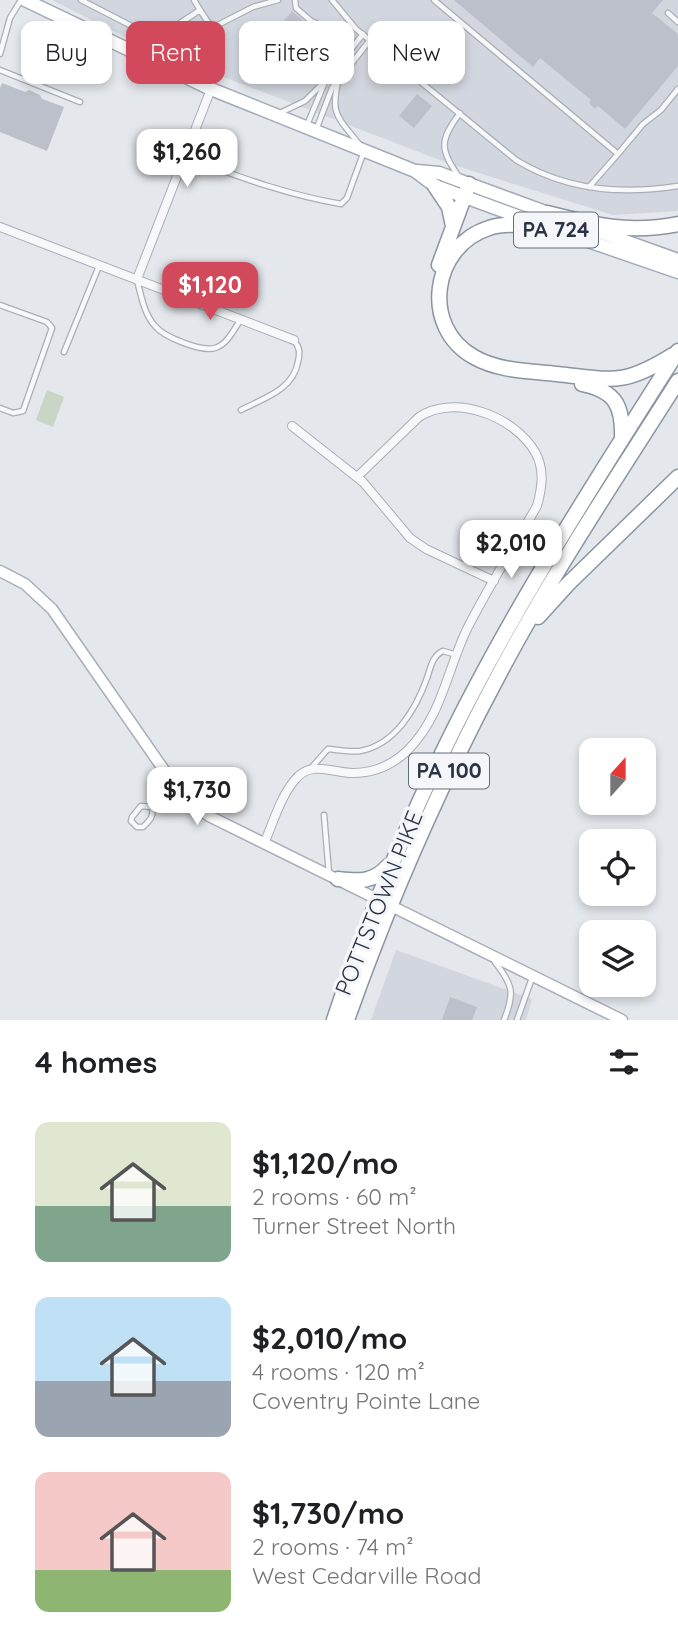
<!DOCTYPE html>
<meta charset="utf-8">
<style>
body{margin:0;font-family:Quicksand,sans-serif;background:#f6f6f6;color:#202124;height:100vh;display:flex;flex-direction:column;font-size:26px;white-space:nowrap}
*{box-sizing:border-box;margin:0}
p{font-size:23px;color:#757577}
.icon{flex:none;width:38px;height:38px;fill:none;stroke:currentColor;stroke-width:2;stroke-linecap:round;stroke-linejoin:round}
.map{position:relative;height:1020px;overflow:hidden}
.panel{display:flex;flex-direction:column;background:#fff;flex:1}
.panel>*{flex:none}
.guide{position:absolute;left:21px;top:21px;width:637px;height:63px;display:flex;gap:14px}
.needle{width:46px;rotate:21deg}
.tools{position:absolute;left:579px;top:738px;display:grid;gap:14px}
.tools a{display:grid;place-items:center;width:77px;height:77px;border-radius:14px;background:#fff;box-shadow:0 4px 10px #0003;font-size:35px}
.price{position:absolute;translate:-50% -60px;padding:0 16px;border-radius:14px;background:#fff;color:#222;font-size:23px;line-height:46px;filter:drop-shadow(0 2px 4px #0008)}
.price::after{content:'';position:absolute;left:50%;top:42px;width:21px;height:16px;margin-left:-10px;background:inherit;clip-path:polygon(0 0,100% 0,50% 100%)}
.price.current{background:#d1495b;color:#fff}
ul{padding:0;list-style:none}
li{display:flex;align-items:center;gap:21px;height:175px;padding:0 35px}
li span{display:grid;place-items:center;flex:none;width:196px;height:140px;border-radius:14px;color:#555}
li>.icon{margin-inline-start:auto}
span .icon{width:84px;height:84px;fill:#fffc;stroke-width:1}
li b{font-size:30px}
h2{display:flex;justify-content:space-between;align-items:center;height:84px;padding:0 35px;font-size:30px}
.tag{padding:0 24px;border-radius:14px;background:#fff;box-shadow:0 4px 10px #0003;font-size:24px;line-height:63px}
.tag.current{background:#d1495b;color:#fff}
.map>svg:first-child{display:block}
.built{fill:#d2d6de}
.green{fill:#c9d6c5}
.building{fill:#bbc0ca}
.lines{fill:none;stroke-linecap:round;stroke-linejoin:round}
.lane-casing{stroke:#a9aeb7;stroke-width:7}
.street-casing{stroke:#a9aeb7;stroke-width:10}
.secondary-casing{stroke:#a9aeb7;stroke-width:13}
.primary-casing{stroke:#a3abb8;stroke-width:15}
.highway-casing{stroke:#8b94a3;stroke-width:17}
.lane{stroke:#f7f8fa;stroke-width:4.5}
.street{stroke:#f7f8fa;stroke-width:8}
.secondary{stroke:#fff;stroke-width:10}
.primary{stroke:#fff;stroke-width:12}
.highway{stroke:#fff;stroke-width:14}
.labels{text-anchor:middle;stroke-width:7;stroke-linejoin:round;paint-order:stroke}
.shield{fill:#f4f6f9;stroke:#676e7b;stroke-width:2}
.shield-label{font-size:21px;font-weight:bold;fill:#2b3445}
.street-label{font-size:23px;fill:#2b3445;stroke:#f4f6f9}
</style>
<div class="map">
<svg width="678" height="1020" viewBox="0 0 678 1020">
<rect width="100%" height="100%" fill="#e4e7ec"/>
<path class="built" d="M52 0H678V211L613 215 450 164 177 59 121 35Z
M396 950 532 999 526 1020H371Z"/>
<path class="green" d="M47 390 64 397 53 427 36 420Z"/>
<path class="building" d="M454 0H663L652 13 678 34V66L625 129 598 106 595 109 589 103 591 100 540 58 533 67Z
M292 11 308 25 321 32 286 73 259 51Z
M2 83 25 92 29 90 40 95 42 99 64 107 47 151 0 132V88Z
M417 94 432 106 414 128 399 116Z
M450 997 477 1007 472 1020H442Z"/>
<g class="lines">
<g class="lane-casing">
<path id="lane" d="M81 0 153 37 165 33 200 10 212 28
M194 0 200 10
M295 0 296 8 311 21 338 33
M332 0 356 29 516 160C565 190 622 195 678 186
M434 0 618 154 589 187
M668 13 678 22
M0 54 10 18 21 0
M166 65 185 41 206 27 211 28
M0 70 80 102
M176 70 188 49 211 34 212 28 253 7 278 0
M339 77C330 114 336 115 359 144
M280 113 305 101 321 85
M307 125 325 82 363 34
M316 130 332 88 370 40
M618 154 643 124 661 110 678 89
M185 157C237 176 287 195 341 204L347 198 363 154
M459 177C440 149 439 141 460 113
M137 280C141 295 144 314 155 326 164 337 201 352 215 348 228 344 234 329 241 319
M0 305 47 322 52 328 23 411 13 413 0 408
M64 352 99 266
M241 410C264 398 293 390 298 362 300 353 300 347 294 341
M312 767 328 749C339 750 349 752 360 751 395 745 416 709 427 678 431 667 432 656 443 651L457 655
M152 807 141 806 132 817 131 821 137 827H143C150 820 154 817 152 807L176 787
M324 815 329 874
M495 962C513 985 515 993 504 1020
M517 1020 532 978"/>
</g>
<g class="street-casing">
<path id="street" d="M0 227 294 340
M137 279 211 89
M292 426 363 482 410 538 426 549 494 581
M264 844C273 823 280 798 294 781 310 759 332 773 353 773 373 773 392 765 407 751 442 717 447 669 468 627 489 586 514 546 537 506 542 488 545 469 535 452 515 417 455 393 419 417L357 477"/>
</g>
<g class="secondary-casing">
<path id="secondary" d="M0 571 25 584 52 609 173 783 193 805 209 816 622 1020"/>
</g>
<g class="primary-casing">
<path id="primary" d="M25 0 211 89 415 171 435 186 539 224
M417 171 439 173 556 216
M586 227 678 260
M556 230 678 272"/>
</g>
<g class="highway-casing">
<path id="highway" d="M435 186 449 207 453 226
M547 213C594 225 629 234 678 224
M563 233C539 229 512 220 489 228 432 246 420 327 474 357 498 371 530 371 557 374 613 380 623 386 673 355
M439 265 469 184
M582 384C616 391 623 406 622 439
M538 617 568 584 678 477
M338 879C358 881 373 883 388 866
M334 1020C363 932 397 847 437 764 505 620 593 485 678 351
M347 1020C393 890 449 764 516 643 566 553 623 468 678 381"/>
</g>
<use href="#lane" class="lane"/>
<use href="#street" class="street"/>
<use href="#secondary" class="secondary"/>
<use href="#primary" class="primary"/>
<use href="#highway" class="highway"/>
</g>
<g class="labels">
<g class="shield">
<rect x="514" y="212.5" width="84" height="35" rx="5"/>
<rect x="409" y="753.5" width="80" height="35" rx="5"/>
</g>
<g class="shield-label">
<text x="556" y="237">PA 724</text>
<text x="449" y="778">PA 100</text>
</g>
<g class="street-label">
<text transform="translate(379 903) rotate(-68)" y="8">POTTSTOWN PIKE</text>
</g>
</g>
</svg>
<div class="tools">
<a><svg class="needle" viewBox="-14 -14 28 28"><path d="M0-13l5 13h-10z" fill="#e53935"/><path d="M0 13l5-13h-10z" fill="#757577"/></svg></a>
<a><svg class="icon" aria-label="locate" viewBox="0 0 24 24"><circle cx="12" cy="12" r="6"/><path d="M12 2v4M12 18v4M2 12h4M18 12h4"/></svg></a>
<a><svg class="icon" aria-label="layers" viewBox="0 0 24 24"><path d="M12 4l9 5-9 5-9-5zM3 14l9 5 9-5"/></svg></a>
</div>
<b class="price" style="left:187px;top:189px">$1,260</b>
<b class="price current" style="left:210px;top:322px">$1,120</b>
<b class="price" style="left:511px;top:580px">$2,010</b>
<b class="price" style="left:197px;top:827px">$1,730</b>
<div class="guide">
<a class="tag">Buy</a>
<a class="tag current">Rent</a>
<a class="tag">Filters</a>
<a class="tag">New</a>
</div>
</div>
<section class="panel">
<h2>4 homes<svg class="icon" aria-label="filters" viewBox="0 0 24 24"><path d="M4 7h16M4 17h16"/><circle cx="9" cy="7" r="2"/><circle cx="15" cy="17" r="2"/></svg></h2>
<ul>
<li><span style="background:linear-gradient(#dfe7d0 60%,#7fa58c 0)"><svg class="icon" aria-label="home" viewBox="0 0 24 24"><path d="M3 11l9-7 9 7M6 9v11h12V9"/></svg></span><div><b>$1,120/mo</b><p>2 rooms · 60 m²</p><p>Turner Street North</p></div></li>
<li><span style="background:linear-gradient(#bfe0f5 60%,#9aa5b1 0)"><svg class="icon" aria-label="home" viewBox="0 0 24 24"><path d="M3 11l9-7 9 7M6 9v11h12V9"/></svg></span><div><b>$2,010/mo</b><p>4 rooms · 120 m²</p><p>Coventry Pointe Lane</p></div></li>
<li><span style="background:linear-gradient(#f6c9c9 70%,#8fb573 0)"><svg class="icon" aria-label="home" viewBox="0 0 24 24"><path d="M3 11l9-7 9 7M6 9v11h12V9"/></svg></span><div><b>$1,730/mo</b><p>2 rooms · 74 m²</p><p>West Cedarville Road</p></div></li>
</ul>
</section>
